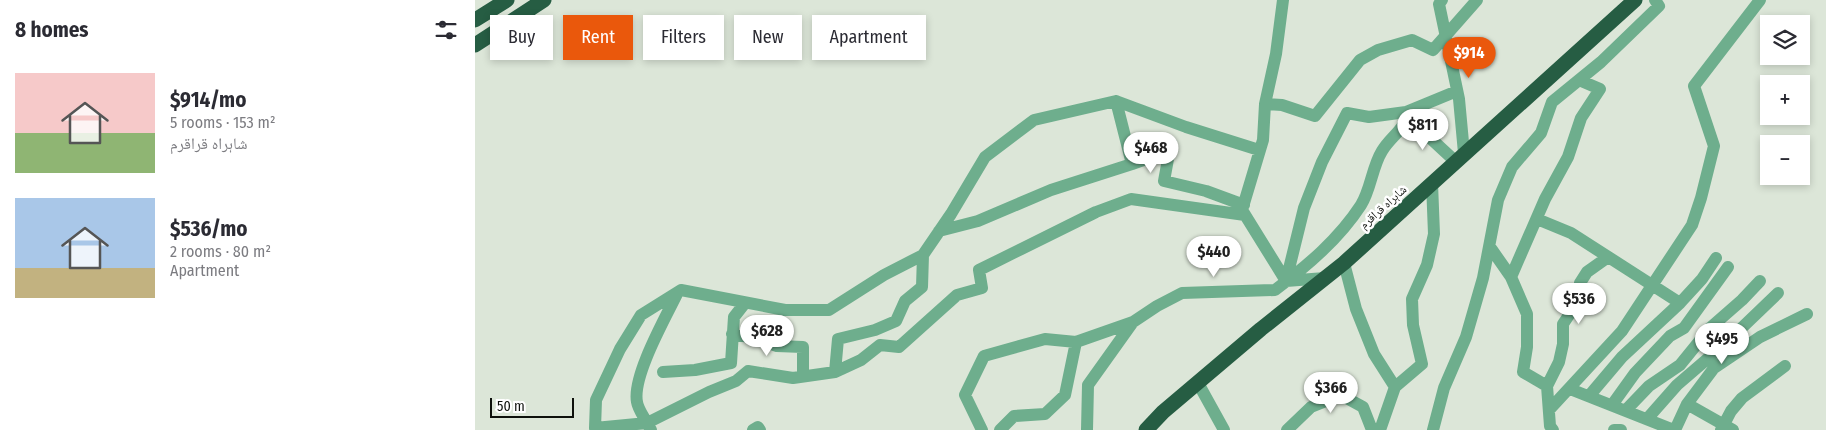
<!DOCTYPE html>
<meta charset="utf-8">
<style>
body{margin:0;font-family:"Fira Sans Condensed","Noto Naskh Arabic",sans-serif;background:#f2f2f3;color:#2b2b33;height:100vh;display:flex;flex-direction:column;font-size:19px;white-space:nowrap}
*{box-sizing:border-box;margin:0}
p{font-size:16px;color:#7c7c81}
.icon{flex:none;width:28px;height:28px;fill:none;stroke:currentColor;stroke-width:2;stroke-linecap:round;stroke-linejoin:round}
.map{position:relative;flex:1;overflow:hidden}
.details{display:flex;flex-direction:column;background:#fff;width:475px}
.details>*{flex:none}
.hud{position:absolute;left:15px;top:15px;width:475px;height:45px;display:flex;gap:10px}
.fabs{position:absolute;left:1285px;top:15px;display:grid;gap:10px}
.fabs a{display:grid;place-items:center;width:50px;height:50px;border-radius:0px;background:#fff;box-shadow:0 2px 8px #0003;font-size:25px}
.scale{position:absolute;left:15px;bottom:12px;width:84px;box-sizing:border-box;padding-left:5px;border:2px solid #0e110c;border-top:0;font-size:14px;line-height:18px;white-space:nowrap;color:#0e110c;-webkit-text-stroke:4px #fff;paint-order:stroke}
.price{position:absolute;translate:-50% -42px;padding:0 11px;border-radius:18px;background:#fff;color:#222;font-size:16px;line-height:32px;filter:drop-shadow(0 1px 2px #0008)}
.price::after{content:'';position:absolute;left:50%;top:30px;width:15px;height:11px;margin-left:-8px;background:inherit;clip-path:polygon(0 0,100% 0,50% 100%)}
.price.current{background:#ea580c;color:#fff}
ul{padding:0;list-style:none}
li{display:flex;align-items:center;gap:15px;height:125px;padding:0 15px}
li span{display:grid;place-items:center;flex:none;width:140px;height:100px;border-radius:0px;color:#555}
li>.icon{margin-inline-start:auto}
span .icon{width:60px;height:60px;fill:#fffc;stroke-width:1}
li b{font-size:21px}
h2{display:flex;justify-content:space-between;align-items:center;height:60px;padding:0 15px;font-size:21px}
.chip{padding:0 18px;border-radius:0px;background:#fff;box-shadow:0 2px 8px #0003;font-size:18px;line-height:45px}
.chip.current{background:#ea580c;color:#fff}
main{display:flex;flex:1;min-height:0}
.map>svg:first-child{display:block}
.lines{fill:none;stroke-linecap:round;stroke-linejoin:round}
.minor{stroke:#6eae8d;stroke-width:12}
.highway{stroke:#265d43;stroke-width:15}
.labels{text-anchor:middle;stroke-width:5;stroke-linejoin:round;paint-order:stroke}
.street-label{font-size:12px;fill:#0e110c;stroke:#fff}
</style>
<main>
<section class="details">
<h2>8 homes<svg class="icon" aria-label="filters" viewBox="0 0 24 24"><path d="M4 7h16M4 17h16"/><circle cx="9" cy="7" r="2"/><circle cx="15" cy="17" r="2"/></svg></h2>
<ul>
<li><span style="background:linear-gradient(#f6c9c9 60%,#8fb573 0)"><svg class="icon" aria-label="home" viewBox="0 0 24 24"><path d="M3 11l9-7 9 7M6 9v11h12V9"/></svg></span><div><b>$914/mo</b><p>5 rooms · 153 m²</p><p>شاہراہ قراقرم</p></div></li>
<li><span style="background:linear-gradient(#a9c7e8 70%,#c2b280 0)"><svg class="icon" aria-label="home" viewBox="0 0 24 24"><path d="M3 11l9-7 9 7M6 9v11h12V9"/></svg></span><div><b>$536/mo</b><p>2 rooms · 80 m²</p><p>Apartment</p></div></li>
</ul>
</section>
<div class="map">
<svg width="1351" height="430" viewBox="0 0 1351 430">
<rect width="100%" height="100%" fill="#dce6d8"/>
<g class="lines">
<path class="minor" d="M808 0 801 54 790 104 788 140 767 210 811 281 850 278
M967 0 964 4 984 99 989 153
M641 101 657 164 671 159 677 146 696 143 689 181 731 191 769 205
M790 104 807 105 840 116 885 60 903 50 937 40 958 50 1002 0
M932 121 953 136 980 161
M1062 219 1096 233 1205 303 1227 279 1241 258
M464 231 503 221 576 190 657 164
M1015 247 1036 277 1052 314V347L1048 372 1072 386 1075 426 1078 430
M869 263 881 309 899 354 920 387 905 430
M1036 277 1070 199 1093 157 1106 118 1125 89 1104 80
M811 281 829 208 847 162 872 113 894 117 931 112 982 91
M203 292C191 317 157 376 162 402 163 409 169 417 172 423L234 392 261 381 273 371 318 378 360 372 363 339 400 330 421 321 430 301 447 287 448 255
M257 334 280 338 302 346 328 347V376
M188 372 220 370 256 363 259 317 270 303
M360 372 386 360 405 345 424 347 482 295 507 288 504 270 621 212 656 199 770 215
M723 383 749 430
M1072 386 1084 362 1088 344V324L1102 303 1105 283 1112 272 1133 257
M920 387 947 364 938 325 937 299 952 265 959 234 957 183
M1095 389 1199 430
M1114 396 1147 357 1205 303
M1212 404 1258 430
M1137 405 1160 373 1195 336 1209 328 1253 267
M1074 410 1147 331 1217 225 1226 198 1239 146 1219 86 1285 0
M1151 410 1174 386 1205 365 1235 328 1267 300 1285 281
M1172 419 1202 385 1252 342 1303 293
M176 430 172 423 120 428 121 400 145 349 166 315 206 290 310 310H354L409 275 448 255 476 214 510 157 559 120 641 101 711 127 784 150
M278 430 283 427 285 430
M507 430 490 395 509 356 570 339 601 342
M525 430 539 416 570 414 590 395 601 342 658 322 682 306 707 293 800 290C832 266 864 239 886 205 896 189 897 167 907 151 916 136 930 130 934 111
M612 430 613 385 658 322
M812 430 836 407 866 395 888 407 897 430
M958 430 969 388 991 337 1008 278 1023 200 1037 167 1066 133 1077 102 1126 62 1184 6 1180 0
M1139 430H1146
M1200 430 1212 404 1239 368 1285 337 1332 314
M1246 430 1256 411 1267 398 1310 366"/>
<path class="highway" d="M0 20 32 0
M0 45 69 0
M671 430 688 412 786 329 869 263 1160 0"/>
</g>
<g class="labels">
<g class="street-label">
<text transform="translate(908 207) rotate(-42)" y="4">شاہراہ قراقرم</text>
</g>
</g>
</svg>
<div class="fabs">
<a><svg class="icon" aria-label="layers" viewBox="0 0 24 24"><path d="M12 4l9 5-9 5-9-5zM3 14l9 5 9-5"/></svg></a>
<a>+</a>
<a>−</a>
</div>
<div class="scale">50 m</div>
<b class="price current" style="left:994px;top:79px">$914</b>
<b class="price" style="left:948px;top:151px">$811</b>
<b class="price" style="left:676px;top:174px">$468</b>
<b class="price" style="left:739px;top:278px">$440</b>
<b class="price" style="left:1104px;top:325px">$536</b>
<b class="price" style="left:292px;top:357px">$628</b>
<b class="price" style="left:1247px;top:365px">$495</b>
<b class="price" style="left:856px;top:414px">$366</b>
<div class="hud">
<a class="chip">Buy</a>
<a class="chip current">Rent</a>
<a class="chip">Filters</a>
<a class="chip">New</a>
<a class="chip">Apartment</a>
</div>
</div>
</main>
